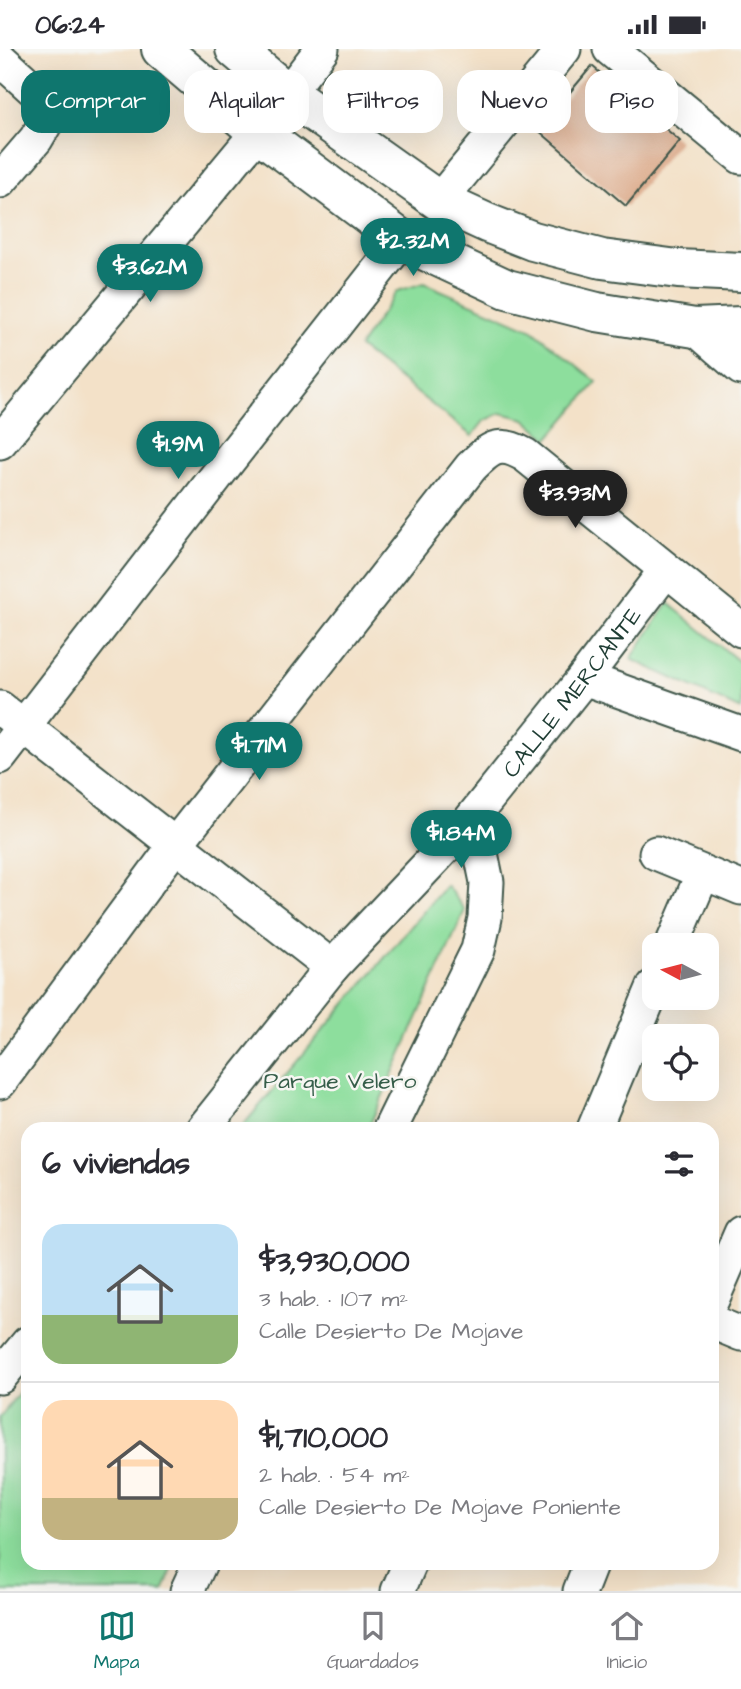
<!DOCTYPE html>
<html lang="es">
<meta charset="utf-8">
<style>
body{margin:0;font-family:"Architects Daughter",sans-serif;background:#f2f2f3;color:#2b2b33;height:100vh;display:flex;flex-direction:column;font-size:26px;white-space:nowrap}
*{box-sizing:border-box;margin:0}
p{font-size:23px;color:#7c7c81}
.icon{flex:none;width:38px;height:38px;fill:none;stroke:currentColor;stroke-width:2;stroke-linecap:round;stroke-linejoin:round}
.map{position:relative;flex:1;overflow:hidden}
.panel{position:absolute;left:21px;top:1073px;width:698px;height:448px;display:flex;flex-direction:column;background:#fff;border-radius:21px;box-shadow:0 7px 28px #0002}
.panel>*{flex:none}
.banner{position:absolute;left:21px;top:21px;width:700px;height:63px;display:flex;gap:14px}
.needle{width:46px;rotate:277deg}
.tools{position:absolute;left:642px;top:884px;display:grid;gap:14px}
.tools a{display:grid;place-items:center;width:77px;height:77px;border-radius:14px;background:#fff;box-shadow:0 7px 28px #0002;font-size:35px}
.price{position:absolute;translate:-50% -60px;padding:0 16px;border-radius:24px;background:#0f766e;color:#fff;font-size:23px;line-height:46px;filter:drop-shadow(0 2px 4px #0008)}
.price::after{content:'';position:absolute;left:50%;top:42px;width:21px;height:16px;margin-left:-10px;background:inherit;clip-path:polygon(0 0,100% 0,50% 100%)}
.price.selected{background:#222;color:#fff}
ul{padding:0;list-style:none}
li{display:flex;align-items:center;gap:21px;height:175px;padding:0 21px}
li+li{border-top:2px solid #e1e1e2}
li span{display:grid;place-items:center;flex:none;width:196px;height:140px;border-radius:21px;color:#555}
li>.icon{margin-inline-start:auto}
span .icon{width:84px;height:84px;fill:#fffc;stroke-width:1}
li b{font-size:30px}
h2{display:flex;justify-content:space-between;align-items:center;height:84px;padding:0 21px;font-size:30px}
.chip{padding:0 24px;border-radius:21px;background:#fff;box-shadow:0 7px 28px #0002;font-size:24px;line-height:63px}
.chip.selected{background:#0f766e;color:#fff}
.status{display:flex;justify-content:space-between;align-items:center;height:49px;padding:0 35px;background:#fff;direction:ltr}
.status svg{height:19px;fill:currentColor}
.dock{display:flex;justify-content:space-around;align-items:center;height:98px;border-top:2px solid #e1e1e2;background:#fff;font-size:19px;color:#7c7c81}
.dock a{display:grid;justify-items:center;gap:4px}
.dock .selected{color:#0f766e}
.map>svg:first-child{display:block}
.green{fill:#8dde9d;stroke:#568e68;stroke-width:2}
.building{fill:#dba887}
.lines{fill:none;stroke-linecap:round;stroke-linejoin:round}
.minor-casing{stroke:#3f564a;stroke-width:37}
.major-casing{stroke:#3f564a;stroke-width:42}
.minor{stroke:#fff;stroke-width:33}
.major{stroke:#fff;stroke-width:38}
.labels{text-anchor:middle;stroke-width:5;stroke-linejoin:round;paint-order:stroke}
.street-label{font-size:23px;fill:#1f3d34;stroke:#f6f6f2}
.park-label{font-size:23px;fill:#355d49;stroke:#f6f6f2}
</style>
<div class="status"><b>06:24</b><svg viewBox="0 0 49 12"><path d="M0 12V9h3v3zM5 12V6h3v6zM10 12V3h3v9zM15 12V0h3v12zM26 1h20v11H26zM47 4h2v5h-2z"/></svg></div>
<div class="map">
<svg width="741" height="1542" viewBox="0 0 741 1542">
<rect width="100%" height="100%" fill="#f6f6f2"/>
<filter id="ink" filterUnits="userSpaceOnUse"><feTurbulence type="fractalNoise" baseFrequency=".0143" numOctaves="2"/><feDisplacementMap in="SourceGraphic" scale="14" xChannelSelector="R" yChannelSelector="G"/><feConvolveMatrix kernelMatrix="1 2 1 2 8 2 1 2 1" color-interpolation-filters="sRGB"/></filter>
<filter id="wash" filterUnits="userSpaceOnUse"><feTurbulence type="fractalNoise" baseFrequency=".00686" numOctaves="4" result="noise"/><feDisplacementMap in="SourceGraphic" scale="28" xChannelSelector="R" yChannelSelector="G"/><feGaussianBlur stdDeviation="1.57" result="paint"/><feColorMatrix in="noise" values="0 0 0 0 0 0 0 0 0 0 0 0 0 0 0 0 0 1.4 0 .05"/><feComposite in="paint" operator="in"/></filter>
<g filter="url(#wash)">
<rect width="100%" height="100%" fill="#f3e1c8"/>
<path class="green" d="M424 234 533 281 597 333 548 390 525 370 501 364 484 372 472 387 359 298 397 242Z
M668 554 741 614V661L631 610Z
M446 836 465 861 368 1080H240Z
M28 1332V1514H175L163 1542H0V1368Z"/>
<g id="blocks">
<path class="building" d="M592 17 680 92 626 157 538 81Z"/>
</g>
</g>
<g filter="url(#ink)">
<use href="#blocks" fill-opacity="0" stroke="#3f564a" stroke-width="2"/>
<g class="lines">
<g class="minor-casing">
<g id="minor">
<path d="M610 0 741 108"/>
<path d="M0 10 42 48 49 68 36 90 0 132"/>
<path d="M439 152 564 0"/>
<path d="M695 279 741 319"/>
<path d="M0 393 258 83 322 0"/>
<path d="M584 629 741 685"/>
<path d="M0 659 332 918"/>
<path d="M0 708 229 411 402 191"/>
<path d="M656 804 741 839"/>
<path d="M672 896 703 824"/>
<path d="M0 1033 176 795 471 418C490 399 499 391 525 406L741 581"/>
<path id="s1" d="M203 1080 332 918 468 774 584 629 666 521"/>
<path d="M390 1080 478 901 485 869 487 833 481 804 468 774"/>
<path d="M594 1080 654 937"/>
<path d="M712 1251 741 1184"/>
<path d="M712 1273 741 1285"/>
<path d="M0 1328 28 1294"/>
<path d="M187 1542 200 1514"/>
<path d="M398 1542 410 1514"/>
<path d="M580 1542 591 1514"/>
</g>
</g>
<g class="major-casing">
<path id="major" d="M161 0 258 83 402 191 507 240 597 263 695 279 741 277
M235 0 287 44 439 152 487 174 533 192 602 210 678 220 741 223"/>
</g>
<use href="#minor" class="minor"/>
<use href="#major" class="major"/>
</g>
</g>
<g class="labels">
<g class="street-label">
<text dy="8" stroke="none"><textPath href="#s1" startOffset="572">CALLE MERCANTE</textPath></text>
</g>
<g class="park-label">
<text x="340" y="1039">Parque Velero</text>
</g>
</g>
</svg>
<div class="tools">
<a><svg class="needle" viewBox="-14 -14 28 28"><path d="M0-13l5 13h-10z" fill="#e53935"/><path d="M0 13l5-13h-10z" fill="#7c7c81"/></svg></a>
<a><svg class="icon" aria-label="locate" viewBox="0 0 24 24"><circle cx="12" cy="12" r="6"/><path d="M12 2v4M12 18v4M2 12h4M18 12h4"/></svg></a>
</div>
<b class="price" style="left:413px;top:229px">$2.32M</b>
<b class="price" style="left:150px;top:255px">$3.62M</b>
<b class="price" style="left:178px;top:432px">$1.9M</b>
<b class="price selected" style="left:575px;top:481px">$3.93M</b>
<b class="price" style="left:259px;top:733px">$1.71M</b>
<b class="price" style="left:461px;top:821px">$1.84M</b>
<div class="banner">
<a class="chip selected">Comprar</a>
<a class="chip">Alquilar</a>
<a class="chip">Filtros</a>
<a class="chip">Nuevo</a>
<a class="chip">Piso</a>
</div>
<section class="panel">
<h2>6 viviendas<svg class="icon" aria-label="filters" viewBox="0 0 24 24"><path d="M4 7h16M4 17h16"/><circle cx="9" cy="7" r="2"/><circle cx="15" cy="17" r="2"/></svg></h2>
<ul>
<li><span style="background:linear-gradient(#bfe0f5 65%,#8fb573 0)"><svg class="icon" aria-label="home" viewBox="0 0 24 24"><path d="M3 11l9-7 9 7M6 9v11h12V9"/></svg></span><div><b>$3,930,000</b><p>3 hab. · 107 m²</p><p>Calle Desierto De Mojave</p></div></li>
<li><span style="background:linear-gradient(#ffd9b3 70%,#c2b280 0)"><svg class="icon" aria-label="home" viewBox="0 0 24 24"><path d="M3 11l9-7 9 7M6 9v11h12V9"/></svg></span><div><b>$1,710,000</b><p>2 hab. · 54 m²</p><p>Calle Desierto De Mojave Poniente</p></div></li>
</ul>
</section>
</div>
<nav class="dock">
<a class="selected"><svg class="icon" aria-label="map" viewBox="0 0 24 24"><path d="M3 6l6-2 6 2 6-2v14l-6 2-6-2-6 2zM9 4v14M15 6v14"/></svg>Mapa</a>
<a><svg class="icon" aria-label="saved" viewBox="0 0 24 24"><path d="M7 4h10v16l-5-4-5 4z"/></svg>Guardados</a>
<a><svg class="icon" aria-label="home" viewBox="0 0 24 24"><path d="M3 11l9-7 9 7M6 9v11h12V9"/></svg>Inicio</a>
</nav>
